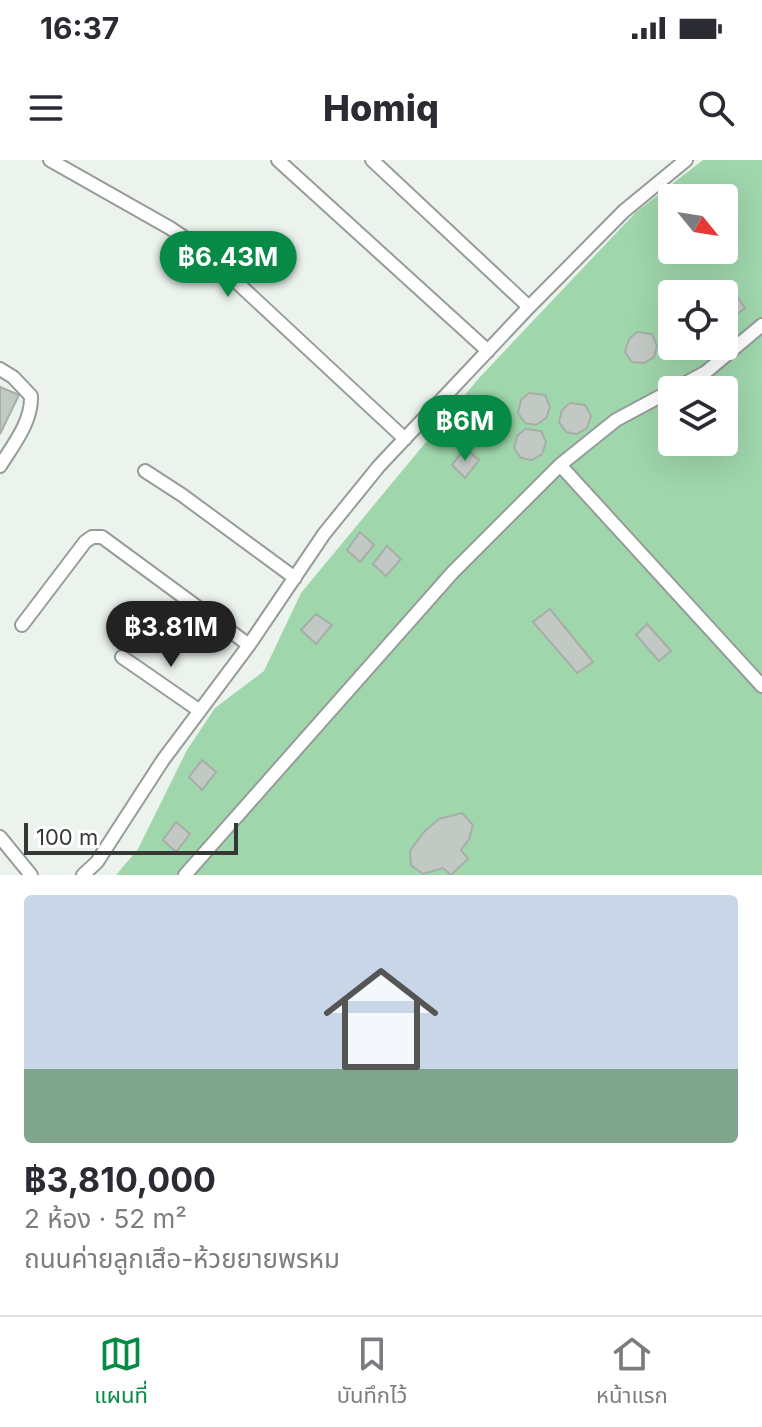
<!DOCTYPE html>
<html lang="th">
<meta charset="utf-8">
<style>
body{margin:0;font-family:Inter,"Noto Sans Thai",sans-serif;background:#f2f2f3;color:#2b2b33;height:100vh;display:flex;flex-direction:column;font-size:30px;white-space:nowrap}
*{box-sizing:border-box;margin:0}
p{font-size:26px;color:#7c7c81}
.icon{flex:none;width:44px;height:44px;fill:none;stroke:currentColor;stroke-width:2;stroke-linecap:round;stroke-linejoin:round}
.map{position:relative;height:715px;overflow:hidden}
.sheet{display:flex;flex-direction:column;background:#fff;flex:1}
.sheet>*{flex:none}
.needle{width:52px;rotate:120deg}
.buttons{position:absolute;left:658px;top:24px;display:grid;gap:16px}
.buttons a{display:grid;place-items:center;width:80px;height:80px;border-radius:8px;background:#fff;box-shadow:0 8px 32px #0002;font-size:40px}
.scale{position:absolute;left:24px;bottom:20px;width:214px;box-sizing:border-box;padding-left:8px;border:4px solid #353836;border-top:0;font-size:22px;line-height:28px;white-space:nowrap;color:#353836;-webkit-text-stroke:6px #fff;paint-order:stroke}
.price{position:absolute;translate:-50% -68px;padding:0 18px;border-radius:28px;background:#078a46;color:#fff;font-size:26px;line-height:52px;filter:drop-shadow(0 2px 4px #0008)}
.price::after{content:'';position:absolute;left:50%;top:48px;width:24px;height:18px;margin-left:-12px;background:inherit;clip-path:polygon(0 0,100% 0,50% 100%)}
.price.selected{background:#222;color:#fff}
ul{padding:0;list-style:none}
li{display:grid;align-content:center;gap:16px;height:424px;padding:0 24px}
li span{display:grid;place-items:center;height:248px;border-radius:8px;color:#555}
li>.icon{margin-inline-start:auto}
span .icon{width:144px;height:144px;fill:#fffc;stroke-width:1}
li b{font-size:34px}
.status{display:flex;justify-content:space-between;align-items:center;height:56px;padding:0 40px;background:#fff;direction:ltr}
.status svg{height:22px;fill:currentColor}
header{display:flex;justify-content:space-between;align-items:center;height:104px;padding:0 24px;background:#fff;font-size:36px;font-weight:800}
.menu{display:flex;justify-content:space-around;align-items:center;height:112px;border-top:2px solid #e1e1e2;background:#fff;font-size:22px;color:#7c7c81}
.menu a{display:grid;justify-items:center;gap:4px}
.menu .selected{color:#078a46}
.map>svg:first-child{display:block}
.green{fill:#9fd6ac;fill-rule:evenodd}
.building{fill:#c2c9c4;stroke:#a7aea8;stroke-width:2}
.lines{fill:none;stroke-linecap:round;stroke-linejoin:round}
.street-casing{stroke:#969d98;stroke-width:16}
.street{stroke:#fff;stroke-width:12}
</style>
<div class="status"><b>16:37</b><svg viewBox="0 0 49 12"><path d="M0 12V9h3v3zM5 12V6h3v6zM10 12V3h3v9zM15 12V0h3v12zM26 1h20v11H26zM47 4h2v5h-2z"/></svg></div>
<header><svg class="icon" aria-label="menu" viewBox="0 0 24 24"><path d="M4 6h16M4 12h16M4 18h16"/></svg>Homiq<svg class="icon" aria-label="search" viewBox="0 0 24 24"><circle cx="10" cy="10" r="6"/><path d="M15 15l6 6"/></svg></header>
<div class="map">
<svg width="762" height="715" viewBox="0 0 762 715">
<rect width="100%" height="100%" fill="#ecf3ed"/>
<path class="green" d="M703 0H762V715H116L138 689 187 590 215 548 264 511 301 433 479 218 636 52ZM672 38H724V90H672ZM672 134H724V186H672ZM672 230H724V282H672Z"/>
<path class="building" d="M732 129 745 148 725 164 724 135Z
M637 172 652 174 657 186 654 197 644 203 632 202 625 192 629 179Z
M0 227 19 235 0 274Z
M529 233 545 235 550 247 546 258 536 265 525 263 518 253 521 240Z
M570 243 585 245 591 256 587 268 577 274 566 272 559 262 562 250Z
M525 269 541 271 546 282 542 294 532 300 521 298 514 288 517 276Z
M465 288 479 300 465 318 452 305Z
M360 372 374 385 360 402 347 390Z
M387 386 401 399 386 416 373 404Z
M550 449 593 502 577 513 533 462Z
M316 454 332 465 316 484 301 470Z
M647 464 671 491 659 501 636 475Z
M202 600 216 612 202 630 189 617Z
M462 653 473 665 469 679 461 690 468 699 451 715 443 708 423 714 411 705 410 691 424 672 439 659Z
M176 662 190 674 176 692 163 680Z"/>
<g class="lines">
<g class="street-casing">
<path id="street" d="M50 0 170 68 200 88 405 279
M278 0 488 191
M372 0 529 147
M0 209 13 217 31 236C32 262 13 285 0 306
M673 230 706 212 762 165
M560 305 762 526
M145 311 182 335 295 418
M22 465 85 382 92 377H102L249 485
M122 497 200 551
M0 677 31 715
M83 715 97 702 163 600 249 485 324 374 379 306 529 147 624 51 686 0
M185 715 453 412 560 305 616 260 672 230"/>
</g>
<use href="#street" class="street"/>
</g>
</svg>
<div class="buttons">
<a><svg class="needle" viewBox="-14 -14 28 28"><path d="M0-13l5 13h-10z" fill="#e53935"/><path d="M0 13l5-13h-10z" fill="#7c7c81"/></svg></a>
<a><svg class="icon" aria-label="locate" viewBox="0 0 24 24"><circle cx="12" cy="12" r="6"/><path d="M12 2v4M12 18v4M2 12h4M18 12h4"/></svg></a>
<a><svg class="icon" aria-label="layers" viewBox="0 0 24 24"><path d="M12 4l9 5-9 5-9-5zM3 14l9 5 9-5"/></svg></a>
</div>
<div class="scale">100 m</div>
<b class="price" style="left:228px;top:139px">฿6.43M</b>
<b class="price" style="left:465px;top:303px">฿6M</b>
<b class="price selected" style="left:171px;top:509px">฿3.81M</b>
</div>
<section class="sheet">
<ul>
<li><span style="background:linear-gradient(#c9d6e8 70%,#7fa58c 0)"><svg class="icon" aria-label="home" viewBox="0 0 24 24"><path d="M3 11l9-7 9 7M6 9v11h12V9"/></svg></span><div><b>฿3,810,000</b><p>2 ห้อง · 52 m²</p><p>ถนนค่ายลูกเสึอ-ห้วยยายพรหม</p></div></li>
</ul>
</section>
<nav class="menu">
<a class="selected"><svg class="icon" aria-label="map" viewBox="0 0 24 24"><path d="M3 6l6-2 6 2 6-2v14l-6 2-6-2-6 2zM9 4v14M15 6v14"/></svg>แผนที่</a>
<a><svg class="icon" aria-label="saved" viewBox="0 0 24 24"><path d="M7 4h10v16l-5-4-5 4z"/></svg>บันทึกไว้</a>
<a><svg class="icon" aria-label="home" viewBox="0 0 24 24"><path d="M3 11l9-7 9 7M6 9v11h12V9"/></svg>หน้าแรก</a>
</nav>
